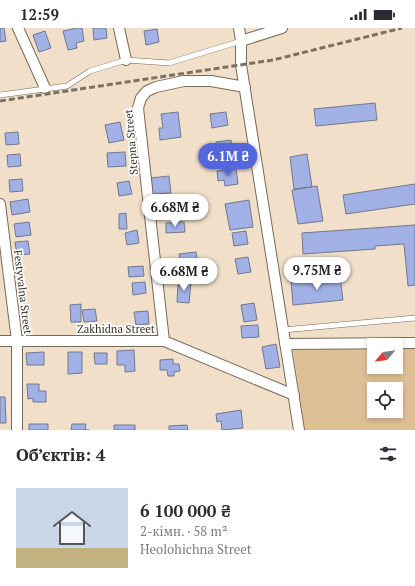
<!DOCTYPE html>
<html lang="uk">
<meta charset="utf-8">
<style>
body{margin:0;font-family:"PT Serif",serif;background:#f7f7f7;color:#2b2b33;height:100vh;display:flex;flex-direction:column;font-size:15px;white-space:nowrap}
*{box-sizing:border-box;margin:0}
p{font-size:13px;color:#7c7c81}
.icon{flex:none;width:22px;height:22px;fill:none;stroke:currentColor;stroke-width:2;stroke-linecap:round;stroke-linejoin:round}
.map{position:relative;height:402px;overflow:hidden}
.side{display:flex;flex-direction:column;background:#fff;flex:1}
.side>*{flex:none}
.needle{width:26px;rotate:241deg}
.controls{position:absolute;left:367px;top:310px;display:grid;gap:8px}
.controls a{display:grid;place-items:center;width:36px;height:36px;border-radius:0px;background:#fff;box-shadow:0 2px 6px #0003;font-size:20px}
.price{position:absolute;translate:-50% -34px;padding:0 9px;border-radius:14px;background:#fff;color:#222;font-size:13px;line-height:26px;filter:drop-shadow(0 1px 2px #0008)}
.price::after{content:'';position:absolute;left:50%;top:24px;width:12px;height:9px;margin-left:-6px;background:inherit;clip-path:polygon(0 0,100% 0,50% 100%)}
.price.current{background:#5366dc;color:#fff}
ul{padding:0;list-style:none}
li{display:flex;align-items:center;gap:12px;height:100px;padding:0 16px}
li+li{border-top:1px solid #e1e1e2}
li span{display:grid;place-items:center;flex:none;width:112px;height:80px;border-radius:0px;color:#555}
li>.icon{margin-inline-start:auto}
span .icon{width:48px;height:48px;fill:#fffc;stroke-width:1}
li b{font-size:17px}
h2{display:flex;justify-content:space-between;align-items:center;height:48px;padding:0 16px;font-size:17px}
.status{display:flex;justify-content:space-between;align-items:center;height:28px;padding:0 20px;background:#fff;direction:ltr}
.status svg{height:11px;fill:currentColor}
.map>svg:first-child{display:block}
.green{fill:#dfbf96;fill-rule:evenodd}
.building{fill:#a2b1e5;stroke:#70778d}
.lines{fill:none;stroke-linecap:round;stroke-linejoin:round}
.lane-casing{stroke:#786955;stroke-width:6}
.street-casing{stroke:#786955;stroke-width:12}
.lane{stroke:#fff;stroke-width:5}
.street{stroke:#fff;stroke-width:10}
.rail{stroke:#7b7062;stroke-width:3;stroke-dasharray:6 3;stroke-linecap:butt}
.labels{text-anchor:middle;stroke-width:3.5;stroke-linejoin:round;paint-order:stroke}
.street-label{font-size:11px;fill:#373027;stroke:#fff}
</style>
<div class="status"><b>12:59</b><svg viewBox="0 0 49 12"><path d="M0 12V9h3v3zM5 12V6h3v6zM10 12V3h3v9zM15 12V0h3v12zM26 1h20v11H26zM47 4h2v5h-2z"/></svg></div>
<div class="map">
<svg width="415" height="402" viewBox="0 0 415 402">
<rect width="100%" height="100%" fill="#f1dfc9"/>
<path class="green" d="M374 319V339H396V320L415 321V402H305L293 322ZM374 361H396V383H374Z"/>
<path class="building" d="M0 0H4L6 13 0 14Z
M77 0H82L84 13 76 15 77 20 68 22 63 3Z
M93 0H106L107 10 94 12Z
M157 1 159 14 146 17 144 3Z
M45 3 51 20 39 24 33 7Z
M375 75 377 92 316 98 314 81Z
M178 84 181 109 160 112 159 100H163L161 86Z
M226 84 228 97 212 100 210 86Z
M120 94 124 112 109 115 105 97Z
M18 104 19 116 6 117 5 105Z
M231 112 233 128 217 130 216 114Z
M125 124 126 138 108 139 107 125Z
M20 126 21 138 8 139 7 127Z
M307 126 312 159 294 161 290 129Z
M236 140 238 156 225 158 224 152 218 153 217 143Z
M169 148 171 165 153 166 151 150Z
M22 151 23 163 10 164 9 152Z
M129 153 132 166 119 168 117 155Z
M415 156V176L346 186 343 167Z
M317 158 323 193 298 196 292 162Z
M28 171 30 184 12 187 10 174Z
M249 172 253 199 230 202 225 176Z
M181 177 182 188 163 190V178Z
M126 185 127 201H119V186Z
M29 194 31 207 16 209 14 196Z
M184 194 185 204 166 205V195Z
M415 197V257L408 258 404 216 375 218V221L303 226 302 205Z
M137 202 139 215 127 217 125 205Z
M246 203 248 216 234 218 232 205Z
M28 213 30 226 17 227 15 214Z
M196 224 197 230 192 231 193 237 187 238 186 231 180 232 179 226Z
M248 229 251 244 238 246 235 231Z
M143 238 144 248 129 249 128 239Z
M180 242 199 243V248H194V250L180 249Z
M340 248 343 272 293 277 291 253Z
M180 253 191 254 189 275 177 274 178 257 180 258Z
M145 254 146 265 133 267 132 255Z
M254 275 257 292 244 294 241 277Z
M81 276V294H71L70 277Z
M95 281 97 293 84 294 82 282Z
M148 283 149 296 136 297 134 284Z
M258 297 259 309 242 310 241 298Z
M276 316 280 339 266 341 262 319Z
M134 322 135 343 125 344V337H117V323Z
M44 324V337H27L26 325Z
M68 324H82V345L68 346Z
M94 325H107V336H95Z
M173 331V336H179L180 343 174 344V348H168L167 342H160V332Z
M27 356H39V363H46V374H33V370L28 371Z
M0 369H5L6 395H0Z
M241 382 243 400 222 402 221 393 217 394 216 386Z
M29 396H48V402H29Z
M72 396H86L85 402H89H71Z
M114 397H135V402H114Z
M187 397 188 402H169V398Z"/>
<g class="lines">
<g class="lane-casing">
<path id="lane" d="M0 67 67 58 90 43 126 32 169 35 241 13
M283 302 415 290"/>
</g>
<g class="street-casing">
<path id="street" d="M18 0 45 60
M119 0 126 32
M239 0 241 13V37L299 402
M241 13 282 0
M0 176 17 313V402
M0 313H164L294 367
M164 313 138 80 141 70 147 63 156 59 184 53H211L245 59
M285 316 415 315"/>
</g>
<use href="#lane" class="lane"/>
<use href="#street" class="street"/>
<path class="rail" d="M0 73 273 32 402 0"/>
</g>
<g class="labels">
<g class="street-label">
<text transform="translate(131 114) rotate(-95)" y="4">Stepna Street</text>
<text transform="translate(23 264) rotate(83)" y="4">Festyvalna Street</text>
<text x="116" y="305">Zakhidna Street</text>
</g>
</g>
</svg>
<div class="controls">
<a><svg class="needle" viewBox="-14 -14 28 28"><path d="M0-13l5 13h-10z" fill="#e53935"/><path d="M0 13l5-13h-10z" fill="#7c7c81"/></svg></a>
<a><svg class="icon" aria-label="locate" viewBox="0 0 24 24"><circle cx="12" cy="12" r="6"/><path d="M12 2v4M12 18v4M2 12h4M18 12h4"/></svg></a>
</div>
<b class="price current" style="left:228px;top:149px">6.1M ₴</b>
<b class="price" style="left:175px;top:200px">6.68M ₴</b>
<b class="price" style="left:317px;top:263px">9.75M ₴</b>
<b class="price" style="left:184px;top:264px">6.68M ₴</b>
</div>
<section class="side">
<h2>Об’єктів: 4<svg class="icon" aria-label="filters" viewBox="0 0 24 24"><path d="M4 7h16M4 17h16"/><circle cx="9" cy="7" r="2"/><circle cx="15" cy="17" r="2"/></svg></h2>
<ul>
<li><span style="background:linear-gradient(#c9d6e8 75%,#c2b280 0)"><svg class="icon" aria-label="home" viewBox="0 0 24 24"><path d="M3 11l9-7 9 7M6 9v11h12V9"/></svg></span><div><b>6 100 000 ₴</b><p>2-кімн. · 58 m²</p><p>Heolohichna Street</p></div></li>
</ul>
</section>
